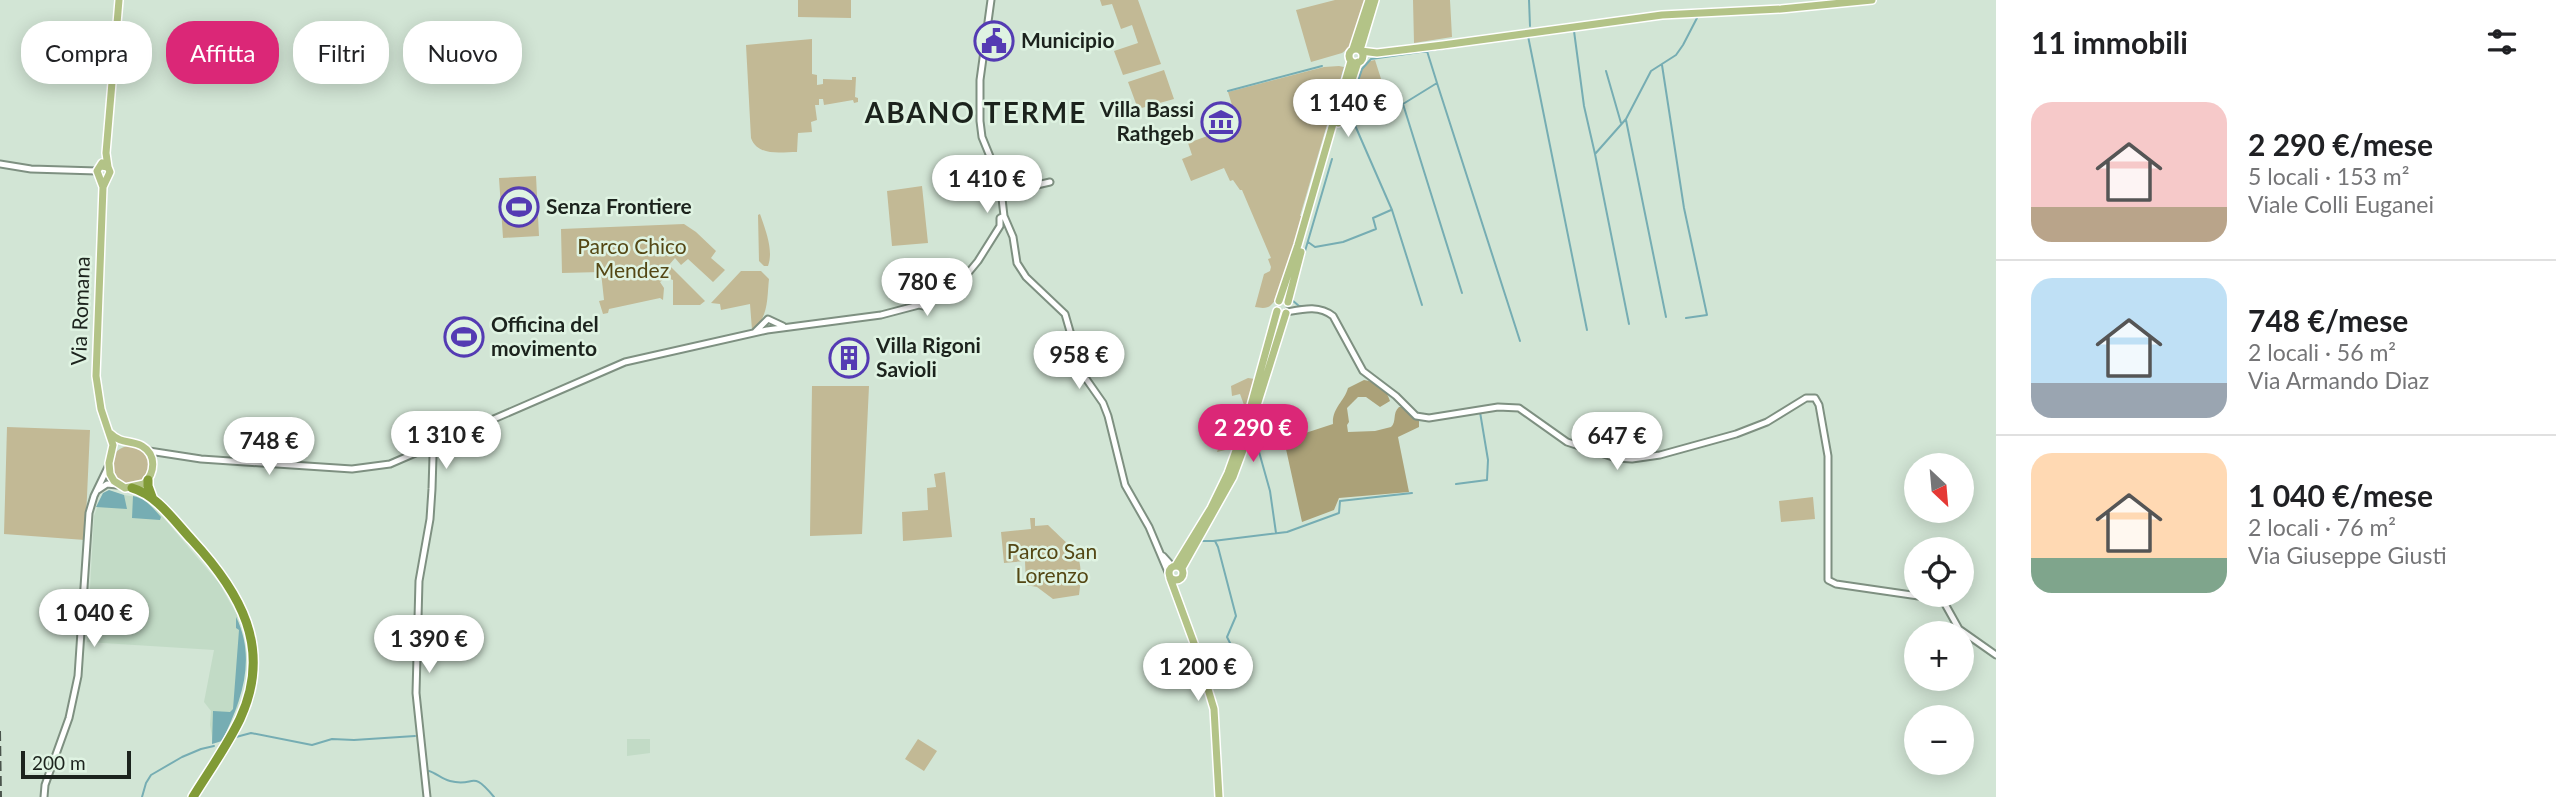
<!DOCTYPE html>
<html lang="it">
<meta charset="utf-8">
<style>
body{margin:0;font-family:Lato,sans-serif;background:#f2f2f2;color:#202124;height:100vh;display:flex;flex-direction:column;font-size:26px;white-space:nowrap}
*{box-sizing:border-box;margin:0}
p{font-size:23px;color:#757577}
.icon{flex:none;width:38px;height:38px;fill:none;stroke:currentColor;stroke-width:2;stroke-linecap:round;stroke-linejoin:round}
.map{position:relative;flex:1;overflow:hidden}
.panel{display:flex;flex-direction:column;background:#fff;width:560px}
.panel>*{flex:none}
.top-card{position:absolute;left:21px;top:21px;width:665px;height:63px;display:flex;gap:14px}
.needle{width:46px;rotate:154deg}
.controls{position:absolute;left:1904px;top:453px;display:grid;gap:14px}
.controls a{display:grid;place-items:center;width:70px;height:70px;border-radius:50%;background:#fff;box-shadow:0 4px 18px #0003;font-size:35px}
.scale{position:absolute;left:21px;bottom:18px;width:110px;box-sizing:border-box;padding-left:7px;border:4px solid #1c231d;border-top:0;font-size:19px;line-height:24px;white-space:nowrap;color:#1c231d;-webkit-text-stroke:5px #dff3e2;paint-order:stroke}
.price{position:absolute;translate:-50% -60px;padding:0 16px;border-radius:24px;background:#fff;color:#222;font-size:23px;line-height:46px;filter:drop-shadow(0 2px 4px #0008)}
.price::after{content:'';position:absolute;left:50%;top:42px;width:21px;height:16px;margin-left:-10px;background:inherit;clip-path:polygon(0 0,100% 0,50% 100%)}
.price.current{background:#db2777;color:#fff}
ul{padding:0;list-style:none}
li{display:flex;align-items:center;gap:21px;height:175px;padding:0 35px}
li+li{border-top:2px solid #e0e0e0}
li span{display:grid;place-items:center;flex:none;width:196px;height:140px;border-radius:21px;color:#555}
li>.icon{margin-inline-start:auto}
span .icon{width:84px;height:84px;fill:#fffc;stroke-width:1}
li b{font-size:30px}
h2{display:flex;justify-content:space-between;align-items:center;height:84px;padding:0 35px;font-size:30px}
.chip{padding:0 24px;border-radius:28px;background:#fff;box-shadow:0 4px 18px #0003;font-size:24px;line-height:63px}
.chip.current{background:#db2777;color:#fff}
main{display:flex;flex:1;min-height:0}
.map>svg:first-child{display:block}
.built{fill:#c2dbc6}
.green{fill:#c2b995}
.forest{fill:#aba178}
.water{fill:#76adb3}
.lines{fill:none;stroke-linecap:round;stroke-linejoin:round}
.stream{stroke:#76adb3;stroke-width:2}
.minor-casing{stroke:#7e9081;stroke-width:9}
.major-casing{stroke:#fff;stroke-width:10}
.highway-casing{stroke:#fff;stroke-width:12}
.minor{stroke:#fff;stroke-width:5}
.major{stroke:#b3c387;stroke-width:7}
.highway{stroke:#819b37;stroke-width:9}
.rail{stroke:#4a544c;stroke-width:2;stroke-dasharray:10 5;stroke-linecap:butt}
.labels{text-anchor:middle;stroke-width:5;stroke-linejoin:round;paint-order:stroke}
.poi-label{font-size:21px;font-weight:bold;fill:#1c231d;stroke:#dff3e2;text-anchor:start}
.park-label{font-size:21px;fill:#544714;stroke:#dff3e2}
.street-label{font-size:21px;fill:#1c231d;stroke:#dff3e2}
.district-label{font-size:28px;font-weight:bold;letter-spacing:2px;fill:#1c231d;stroke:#dff3e2}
</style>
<main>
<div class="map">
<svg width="1996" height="797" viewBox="0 0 1996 797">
<rect width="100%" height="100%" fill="#d2e5d5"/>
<path class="built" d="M117 494 137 497 150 502 219 583 237 615 244 643 238 707 213 743 210 725 211 711 204 702 214 650 87 642 94 516 99 503Z
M627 739H650V753L627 756Z"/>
<path class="green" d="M798 0H851V18L798 17Z
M1100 0H1138L1161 64 1123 75 1114 51 1138 43 1132 25 1121 29 1112 4 1102 6Z
M1335 0H1365L1350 47 1342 53 1311 62 1296 10Z
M1413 0H1450L1452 37 1414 43Z
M812 39V74L817 75V85L823 84V79L852 80V77H856L855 97 858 98V102L854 103 853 100 824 105 823 99H819V105H815L817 120 811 122 812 132 798 133 797 152C781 152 758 157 751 138L746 45Z
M1375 60 1390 107 1354 122 1345 115 1357 76 1366 62Z
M1339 66 1344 67 1300 216H1302C1297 235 1285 293 1271 305 1267 309 1261 308 1255 307L1264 274 1270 271 1271 267 1268 259 1271 258 1242 190H1240L1233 180 1230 181 1224 168 1191 181 1182 159 1192 155 1188 143 1238 125 1228 92 1324 67Z
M1164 70 1174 99 1138 109 1128 82Z
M536 176 539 236 503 238 499 178Z
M922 186 928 243 892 246 887 191Z
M760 214C765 229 774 250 768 266H764L759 261 758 215Z
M684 224 696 232 716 251 711 258 725 270 713 282 688 259 681 265 675 258 669 265 705 301 700 305H673V280L670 279 669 272 663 273 664 279 660 282 664 288 663 300 660 298 609 309 608 313 603 314 599 301 604 300 601 272 562 273 561 229Z
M741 271H761L769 279C767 296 769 319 752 330L750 304 721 310 720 304 711 303Z
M1248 378 1255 379 1234 448 1217 452 1231 410 1244 405 1240 394 1232 396 1231 386Z
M812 386H869L862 534 810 536Z
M7 427 90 430 85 540 4 534Z
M111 465a19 19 0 1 1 38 0a19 19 0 1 1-38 0Z
M945 472 952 537 903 541 902 512 928 510 927 488 936 487 934 474Z
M1813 497 1815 519 1781 522 1779 501Z
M1030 518H1035V526L1048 525C1076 553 1085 551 1079 595L1053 599 1037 587 1026 585 1025 561 1004 563 1001 532 1031 529Z
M918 739 937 751 924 771 905 759Z"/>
<path class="forest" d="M1364 380C1378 382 1386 388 1390 401L1380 407 1366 397H1358L1347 408 1349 422 1347 425 1348 432 1375 431 1391 427C1397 422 1392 413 1399 407H1405L1419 419V427L1398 437 1409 492 1339 498 1334 510 1302 522 1284 440 1333 424C1332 408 1344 402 1348 388Z"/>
<path class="water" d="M109 490 124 495 127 509 96 507 103 493Z
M133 496C145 498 153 508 161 517L160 520 132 518Z
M236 617C257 659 241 702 222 741L212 744 213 711 230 712 233 709 239 630 236 628Z"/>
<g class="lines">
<path class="stream" d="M1529 0 1530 26
M1823 0V1
M1574 31 1584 106 1595 154 1626 119 1651 71 1676 55 1683 45 1697 18
M1528 36 1587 330
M1427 51 1437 83 1403 104 1354 123 1346 117 1362 69 1371 59 1448 48
M1662 65 1684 208 1707 315 1686 318
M1606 71 1621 123
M1437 83 1520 341
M1228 91 1322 66
M1403 104 1462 293
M1626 120 1666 317
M1354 123 1392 210 1422 305
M1595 154 1629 324
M1300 227 1345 67
M1308 242 1315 247 1343 242 1376 229 1373 218 1391 210
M1303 258 1332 159
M1292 300 1299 306H1307
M1254 434 1270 491 1276 533
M1456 484 1487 480 1488 460 1480 412
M1202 541H1215L1218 547 1236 616 1227 637 1233 649
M1213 541 1287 532 1339 513 1340 501 1412 493
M236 737 251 733 312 745 332 739 354 740 415 736
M429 771C436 773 442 779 450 781 476 788 470 768 494 797
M142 797 146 783 151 775 182 757 201 749 214 746"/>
<g class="minor-casing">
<path id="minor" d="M991 0 980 80V121L982 137 1000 181 1004 216 1013 237 1017 263 1026 277 1065 314 1082 373 1103 403 1108 416 1125 485 1149 527 1168 572
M0 164 31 169 97 171
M1002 193 1050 182
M1287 312C1303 309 1319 305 1333 316L1363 371 1396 396 1416 416 1429 418 1498 407 1519 408 1567 442 1616 458 1632 459 1660 455 1736 434 1767 422 1806 398H1815L1819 405 1828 456V580L1836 584 1939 599 1945 604 1959 629 1996 655
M755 332 768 319 783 326
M149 451 201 459 352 469 390 464 625 362 767 330 881 315 919 305 923 306V302L964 278 978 261 1000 226V218L1004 216
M98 490 107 484 117 485
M1163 556 1172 566
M44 797 45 785 69 718 78 676 89 513 94 496 108 467
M427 797 416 693 419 581 430 519 432 489 433 456 430 448"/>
</g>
<g class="major-casing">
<path id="major" d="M1353 49 1369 0
M1349 56a7 7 0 1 1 14 0a7 7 0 1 1-14 0Z
M1360 50 1375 0
M1361 51 1377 53 1443 45 1662 15 1781 9 1872 0
M1338 123 1358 62
M102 163 97 171 103 187
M101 166 108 167 110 172 103 187 96 376 101 409 113 445 109 463 110 474 114 481 125 488 144 484C155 473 157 455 142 446 131 440 121 444 111 434
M108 167 106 153 119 0
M1279 301 1298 245 1351 61
M1288 302 1301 252
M1176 565 1211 508 1228 473 1247 420 1277 311
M1169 573a7 7 0 1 1 14 0a7 7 0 1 1-14 0Z
M1182 568 1233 477 1243 450 1286 313
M1170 578 1195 646 1214 709 1219 797"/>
</g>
<g class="highway-casing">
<path id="highway" d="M148 480V486L152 497
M132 488C157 495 175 522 192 540 240 592 273 648 240 719 227 746 209 771 193 797"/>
</g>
<use href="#minor" class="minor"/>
<use href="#major" class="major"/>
<use href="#highway" class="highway"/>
<path class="rail" d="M0 731 1 797"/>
</g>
<defs>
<g id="civic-ring" transform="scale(2.0125)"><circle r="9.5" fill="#dff3e2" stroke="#543bb3" stroke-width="1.5"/><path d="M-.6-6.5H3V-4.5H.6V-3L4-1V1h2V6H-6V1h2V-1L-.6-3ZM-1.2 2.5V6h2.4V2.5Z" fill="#543bb3"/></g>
<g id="museum-ring" transform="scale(2.0125)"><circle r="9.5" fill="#dff3e2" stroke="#543bb3" stroke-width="1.5"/><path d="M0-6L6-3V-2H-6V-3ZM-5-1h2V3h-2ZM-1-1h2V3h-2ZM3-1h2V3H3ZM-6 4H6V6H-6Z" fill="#543bb3"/></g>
<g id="stadium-ring" transform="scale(2.0125)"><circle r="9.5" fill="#dff3e2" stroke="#543bb3" stroke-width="1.5"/><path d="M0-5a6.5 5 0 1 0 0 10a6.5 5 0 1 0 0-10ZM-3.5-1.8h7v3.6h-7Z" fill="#543bb3"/></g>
<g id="building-ring" transform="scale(2.0125)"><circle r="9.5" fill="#dff3e2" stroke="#543bb3" stroke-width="1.5"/><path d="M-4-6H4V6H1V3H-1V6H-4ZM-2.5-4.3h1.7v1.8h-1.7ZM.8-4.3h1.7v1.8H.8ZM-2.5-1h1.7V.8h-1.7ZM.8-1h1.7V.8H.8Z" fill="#543bb3"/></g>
</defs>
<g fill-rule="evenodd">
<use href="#civic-ring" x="994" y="41"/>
<use href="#museum-ring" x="1221" y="122"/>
<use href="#stadium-ring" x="519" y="207"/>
<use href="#stadium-ring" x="464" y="337"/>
<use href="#building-ring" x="849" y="358"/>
</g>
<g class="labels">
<g class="poi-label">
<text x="1021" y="48">Municipio</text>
<text x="1194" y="117" text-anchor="end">Villa Bassi<tspan x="1194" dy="24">Rathgeb</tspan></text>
<text x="546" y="214">Senza Frontiere</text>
<text x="491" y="332">Officina del<tspan x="491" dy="24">movimento</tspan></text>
<text x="876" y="353">Villa Rigoni<tspan x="876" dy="24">Savioli</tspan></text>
</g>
<g class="park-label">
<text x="632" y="254">Parco Chico<tspan x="632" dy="24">Mendez</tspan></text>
<text x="1052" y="559">Parco San<tspan x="1052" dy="24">Lorenzo</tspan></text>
</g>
<g class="street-label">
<text transform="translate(81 311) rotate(-88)" y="7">Via Romana</text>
</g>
<g class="district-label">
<text x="976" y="123">ABANO TERME</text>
</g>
</g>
</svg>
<div class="controls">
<a><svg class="needle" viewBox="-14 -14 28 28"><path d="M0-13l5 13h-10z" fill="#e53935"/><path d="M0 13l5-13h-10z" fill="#757577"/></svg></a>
<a><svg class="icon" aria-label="locate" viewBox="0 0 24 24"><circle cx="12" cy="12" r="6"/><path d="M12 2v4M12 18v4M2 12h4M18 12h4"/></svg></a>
<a>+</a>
<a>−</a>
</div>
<div class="scale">200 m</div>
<b class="price" style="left:1348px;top:139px">1 140 €</b>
<b class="price" style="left:987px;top:215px">1 410 €</b>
<b class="price" style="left:927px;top:318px">780 €</b>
<b class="price" style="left:1079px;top:391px">958 €</b>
<b class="price current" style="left:1253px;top:464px">2 290 €</b>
<b class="price" style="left:446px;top:471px">1 310 €</b>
<b class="price" style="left:1617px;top:472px">647 €</b>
<b class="price" style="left:269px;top:477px">748 €</b>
<b class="price" style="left:94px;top:649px">1 040 €</b>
<b class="price" style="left:429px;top:675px">1 390 €</b>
<b class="price" style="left:1198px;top:703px">1 200 €</b>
<div class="top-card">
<a class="chip">Compra</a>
<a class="chip current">Affitta</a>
<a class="chip">Filtri</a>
<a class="chip">Nuovo</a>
</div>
</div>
<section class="panel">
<h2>11 immobili<svg class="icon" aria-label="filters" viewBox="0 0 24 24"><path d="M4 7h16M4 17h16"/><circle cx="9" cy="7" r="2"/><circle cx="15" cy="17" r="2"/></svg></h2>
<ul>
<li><span style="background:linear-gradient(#f6c9c9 75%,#b9a48a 0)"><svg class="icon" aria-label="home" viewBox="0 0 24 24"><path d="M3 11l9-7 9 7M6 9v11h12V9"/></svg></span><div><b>2 290 €/mese</b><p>5 locali · 153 m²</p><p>Viale Colli Euganei</p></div></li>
<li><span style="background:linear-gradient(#bfe0f5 75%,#9aa5b1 0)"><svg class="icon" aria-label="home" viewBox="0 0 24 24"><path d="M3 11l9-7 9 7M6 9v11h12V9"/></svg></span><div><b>748 €/mese</b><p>2 locali · 56 m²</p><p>Via Armando Diaz</p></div></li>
<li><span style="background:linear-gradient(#ffd9b3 75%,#7fa58c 0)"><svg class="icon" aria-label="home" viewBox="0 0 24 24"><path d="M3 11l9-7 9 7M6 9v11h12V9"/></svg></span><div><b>1 040 €/mese</b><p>2 locali · 76 m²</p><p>Via Giuseppe Giusti</p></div></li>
</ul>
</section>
</main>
